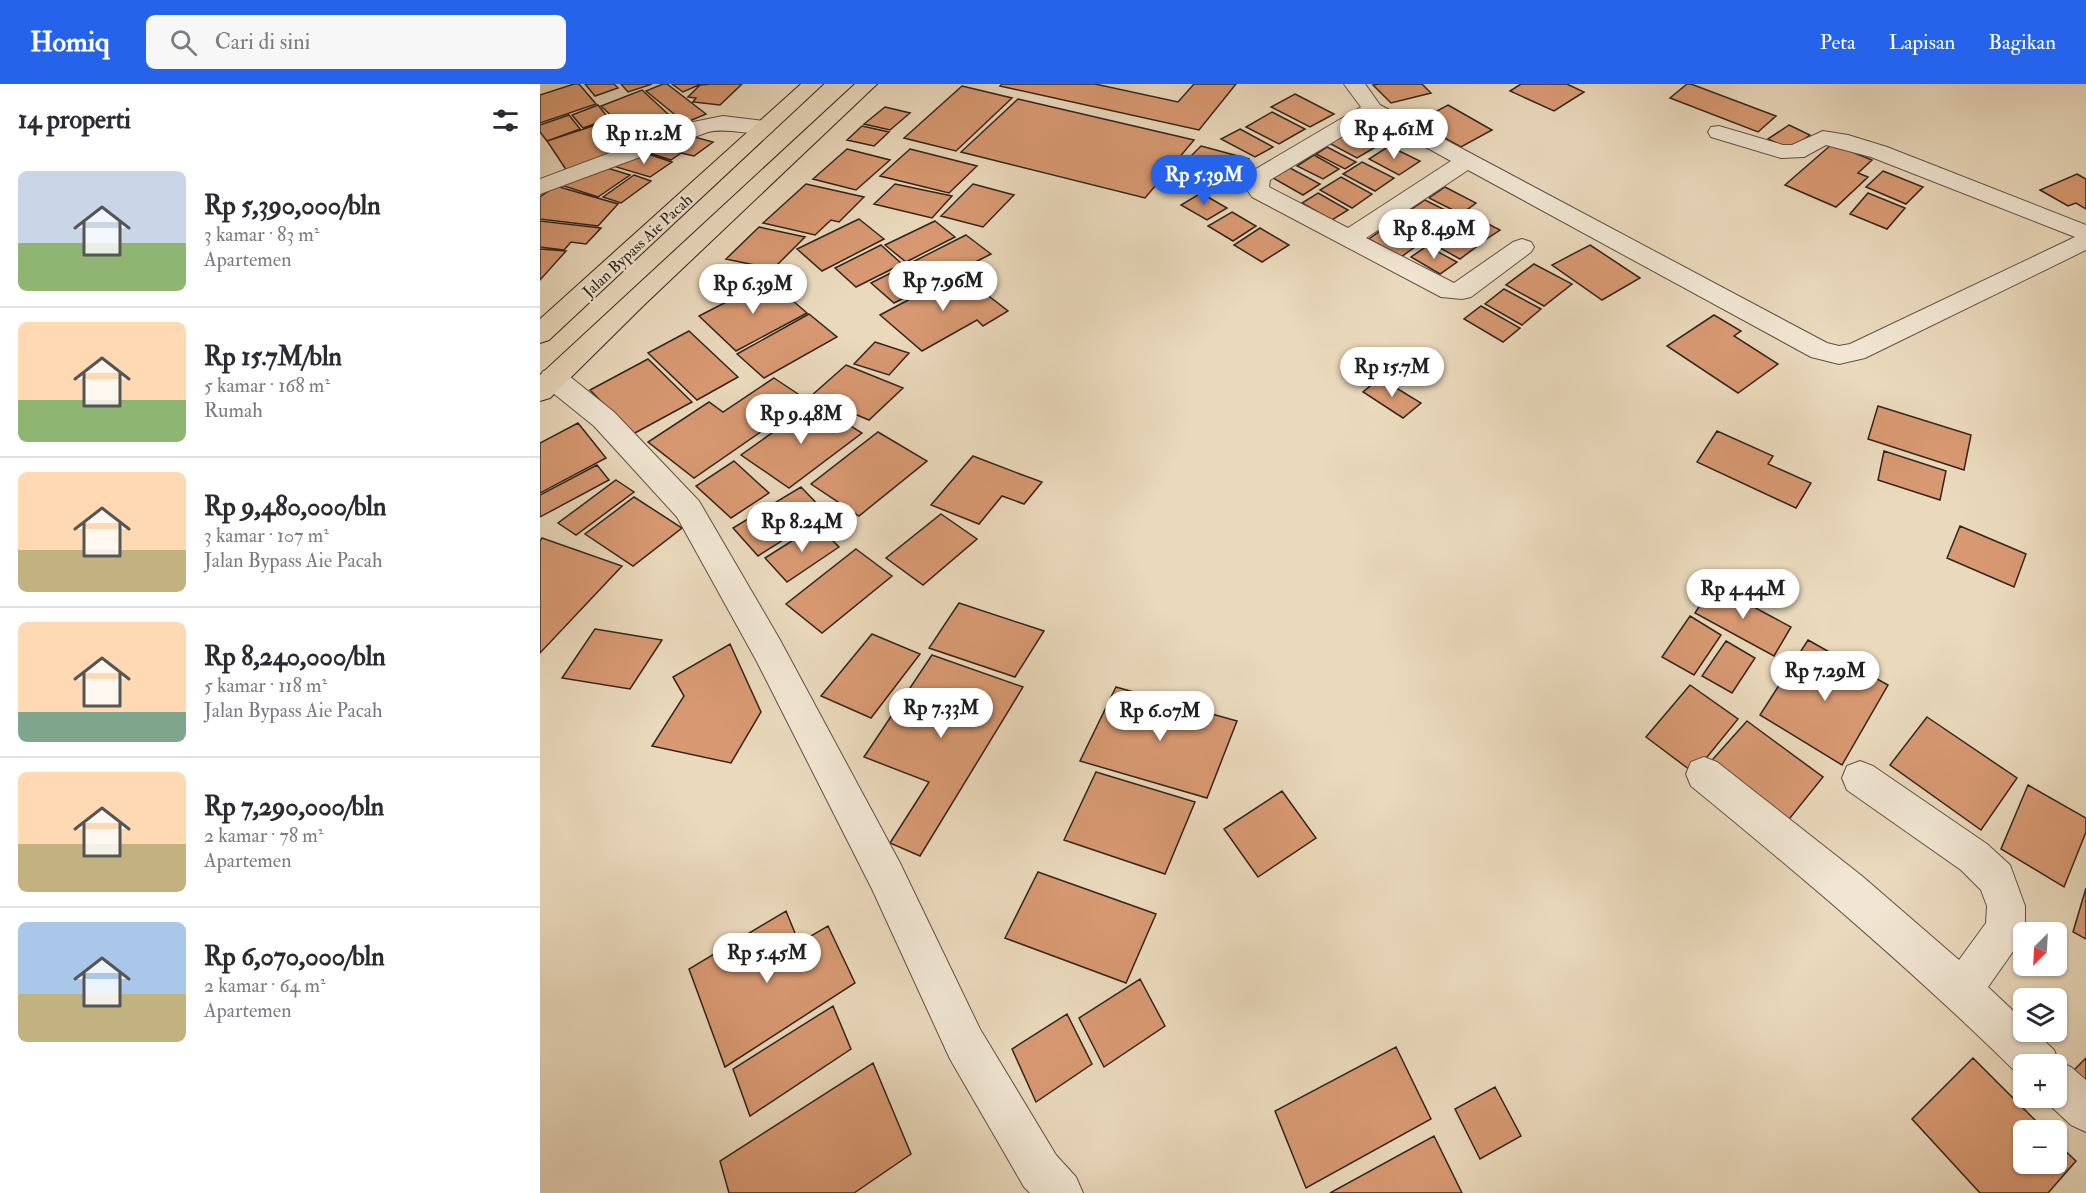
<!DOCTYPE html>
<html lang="id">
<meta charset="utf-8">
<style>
body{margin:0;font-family:"IM FELL Double Pica",serif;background:#f7f7f7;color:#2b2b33;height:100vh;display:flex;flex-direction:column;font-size:22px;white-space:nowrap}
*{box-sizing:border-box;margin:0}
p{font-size:20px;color:#7c7c81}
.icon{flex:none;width:33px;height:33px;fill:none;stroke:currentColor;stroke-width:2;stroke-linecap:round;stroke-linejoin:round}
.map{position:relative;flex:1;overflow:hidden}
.panel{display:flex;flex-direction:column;background:#fff;width:540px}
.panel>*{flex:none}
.needle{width:39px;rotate:204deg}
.fabs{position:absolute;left:1473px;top:838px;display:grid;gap:12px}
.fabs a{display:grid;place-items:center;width:54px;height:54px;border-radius:9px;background:#fff;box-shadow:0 2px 4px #0004;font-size:30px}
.price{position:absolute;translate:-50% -51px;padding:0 14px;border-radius:21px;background:#fff;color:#222;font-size:20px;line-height:39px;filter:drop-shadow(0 2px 3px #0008)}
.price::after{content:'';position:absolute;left:50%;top:36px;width:18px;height:14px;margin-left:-9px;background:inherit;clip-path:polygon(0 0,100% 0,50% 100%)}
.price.current{background:#2563eb;color:#fff}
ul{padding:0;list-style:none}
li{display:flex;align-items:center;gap:18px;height:150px;padding:0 18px}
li+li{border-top:2px solid #e1e1e2}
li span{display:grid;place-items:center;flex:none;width:168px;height:120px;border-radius:9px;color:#555}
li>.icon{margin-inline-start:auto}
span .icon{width:72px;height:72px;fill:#fffc;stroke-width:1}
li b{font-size:26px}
h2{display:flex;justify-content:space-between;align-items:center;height:72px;padding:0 18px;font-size:26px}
header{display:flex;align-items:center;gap:36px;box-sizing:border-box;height:84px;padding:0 30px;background:#2563eb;color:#fff}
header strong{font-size:28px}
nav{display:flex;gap:33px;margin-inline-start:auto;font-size:21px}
.search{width:420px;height:54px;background:#f7f7f7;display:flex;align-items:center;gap:15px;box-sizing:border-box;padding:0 21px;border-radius:9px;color:#7c7c81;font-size:22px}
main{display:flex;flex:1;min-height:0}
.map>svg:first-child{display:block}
.building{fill:#d89972;stroke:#33241d;stroke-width:1.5}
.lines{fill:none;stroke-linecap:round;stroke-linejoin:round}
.minor-casing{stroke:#615145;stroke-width:2}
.highway-casing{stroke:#33241d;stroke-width:2}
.minor{fill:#f1e6d3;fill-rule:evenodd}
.highway{fill:#ead9bc;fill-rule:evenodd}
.labels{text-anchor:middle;stroke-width:4.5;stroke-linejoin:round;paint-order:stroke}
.far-street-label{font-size:16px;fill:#33241d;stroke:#f1e6d3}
</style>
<header>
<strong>Homiq</strong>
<div class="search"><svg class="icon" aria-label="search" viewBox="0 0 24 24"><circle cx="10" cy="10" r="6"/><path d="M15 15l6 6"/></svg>Cari di sini</div>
<nav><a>Peta</a><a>Lapisan</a><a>Bagikan</a></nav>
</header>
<main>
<section class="panel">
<h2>14 properti<svg class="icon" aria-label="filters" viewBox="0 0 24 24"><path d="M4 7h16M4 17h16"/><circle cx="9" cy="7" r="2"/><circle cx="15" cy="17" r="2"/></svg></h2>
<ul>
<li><span style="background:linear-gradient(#c9d6e8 60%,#8fb573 0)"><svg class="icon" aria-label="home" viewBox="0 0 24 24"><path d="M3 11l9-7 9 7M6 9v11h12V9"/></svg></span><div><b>Rp 5,390,000/bln</b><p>3 kamar · 83 m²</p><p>Apartemen</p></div></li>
<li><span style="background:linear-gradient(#ffd9b3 65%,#8fb573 0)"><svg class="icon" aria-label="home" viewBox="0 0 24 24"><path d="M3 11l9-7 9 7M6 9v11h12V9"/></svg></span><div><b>Rp 15.7M/bln</b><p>5 kamar · 168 m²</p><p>Rumah</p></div></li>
<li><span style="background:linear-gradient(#ffd9b3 65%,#c2b280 0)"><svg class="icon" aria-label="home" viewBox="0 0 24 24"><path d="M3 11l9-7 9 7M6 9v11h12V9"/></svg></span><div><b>Rp 9,480,000/bln</b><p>3 kamar · 107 m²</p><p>Jalan Bypass Aie Pacah</p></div></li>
<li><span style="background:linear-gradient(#ffd9b3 75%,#7fa58c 0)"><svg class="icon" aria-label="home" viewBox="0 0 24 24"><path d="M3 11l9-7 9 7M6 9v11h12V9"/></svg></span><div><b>Rp 8,240,000/bln</b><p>5 kamar · 118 m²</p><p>Jalan Bypass Aie Pacah</p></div></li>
<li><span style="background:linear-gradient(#ffd9b3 60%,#c2b280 0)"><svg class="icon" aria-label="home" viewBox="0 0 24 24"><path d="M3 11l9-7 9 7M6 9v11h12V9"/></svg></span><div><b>Rp 7,290,000/bln</b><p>2 kamar · 78 m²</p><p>Apartemen</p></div></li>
<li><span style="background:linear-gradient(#a9c7e8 60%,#c2b280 0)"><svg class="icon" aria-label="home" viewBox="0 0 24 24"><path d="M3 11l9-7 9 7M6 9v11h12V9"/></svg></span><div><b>Rp 6,070,000/bln</b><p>2 kamar · 64 m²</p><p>Apartemen</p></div></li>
</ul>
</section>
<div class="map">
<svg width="1546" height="1109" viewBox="0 0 1546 1109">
<rect width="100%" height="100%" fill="#ead9bc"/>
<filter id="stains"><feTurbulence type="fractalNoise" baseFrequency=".00333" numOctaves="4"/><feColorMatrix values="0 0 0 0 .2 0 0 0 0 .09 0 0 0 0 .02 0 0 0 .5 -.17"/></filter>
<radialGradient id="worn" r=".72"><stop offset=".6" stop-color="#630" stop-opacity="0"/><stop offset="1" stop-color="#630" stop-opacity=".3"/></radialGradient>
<path class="building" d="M34 0H39L56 20 0 39V11Z
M45 0H74L78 4 55 12Z
M81 0H112L88 8Z
M123 0H127L166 30 145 39 106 7Z
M132 0H161L143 8Z
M171 0H202L180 21 153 18 156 14 148 13 160 1Z
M462 0H555L638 18 654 0H696L659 46 460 2Z
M839 0H882L891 9 851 19 833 1Z
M981 0H1027L1044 8 1014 27 970 7Z
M1147 0H1151L1236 32 1218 48 1130 14Z
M422 2 472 14 416 67 364 54Z
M102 6 128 30 108 38 112 41 90 49 61 22Z
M755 10 794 30 770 43 731 23Z
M478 15 654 56 605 114 421 68Z
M58 21 69 35 43 44 32 31Z
M908 21 952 46 921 63 876 38Z
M345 23 370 29 350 46 324 40Z
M732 28 765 45 739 60 706 43Z
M29 31 40 45 7 57 0 48V41Z
M62 39 70 50 61 53 74 71 27 87 7 57Z
M1249 41 1270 51 1250 65 1228 55Z
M322 42 349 48 334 62 307 56Z
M700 45 733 63 715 73 681 55Z
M805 50 834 64 817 74 789 59Z
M147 51 173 58 154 72 141 69 131 76 106 68Z
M1292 60 1332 76 1318 89 1328 93 1296 123 1245 101Z
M661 62 709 75 698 87 649 74Z
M849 62 880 77 859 91 829 75Z
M787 63 816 78 805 85 776 70Z
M307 65 350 76 316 106 273 95Z
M370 65 437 82 409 109 340 92Z
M105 69 132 78 110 93 73 82Z
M774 71 799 85 783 95 757 82Z
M645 77 697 90 684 107 631 93Z
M822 78 854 94 835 107 803 90Z
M64 83 90 91 58 113 21 101Z
M750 84 780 100 763 111 733 94Z
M1343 87 1383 103 1366 120 1326 103Z
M1537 90 1546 95V125L1536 119 1528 122 1500 106Z
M94 91 111 97 81 119 63 113Z
M801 93 832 110 812 124 780 106Z
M266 100 324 113 299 138 291 136 275 151 223 139Z
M355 100 412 112 392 134 334 120Z
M433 100 474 111 443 143 401 132Z
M16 102 78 120 58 142 0 135V113Z
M905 103 936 119 921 130 889 114Z
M661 109 687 124 667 136 641 121Z
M778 109 808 126 792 136 762 119Z
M1328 109 1365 124 1347 145 1310 130Z
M885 116 919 133 902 144 869 127Z
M692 128 716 142 693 157 668 142Z
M866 128 899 146 883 158 849 140Z
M931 131 960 146 939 160 911 145Z
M319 135 344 155 282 187 257 165Z
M0 137 61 144 46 160 31 158 24 166 0 163Z
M395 137 415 153 366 178 345 161Z
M847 142 879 160 861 173 829 155Z
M219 143 265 153 233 185 186 175Z
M720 144 749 161 722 178 694 161Z
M907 148 936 163 920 175 891 159Z
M426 151 451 170 354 219 331 199Z
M341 161 362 180 316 203 295 184Z
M1050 161 1100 194 1062 216 1012 181Z
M887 162 917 178 900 190 871 173Z
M0 165 26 167 0 196Z
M994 180 1032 200 1004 222 966 201Z
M419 189 468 227 443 242 437 236 382 267 340 231Z
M229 196 267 229 196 267 159 232Z
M964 205 1001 225 982 241 945 220Z
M941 222 980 244 963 258 924 235Z
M269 230 297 253 224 294 197 270Z
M1174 231 1201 247 1194 252 1238 280 1198 309 1127 262Z
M149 247 198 293 157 316 108 269Z
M335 258 369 269 349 291 314 280Z
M108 275 152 318 93 350 50 306Z
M306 281 363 304 329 336 271 312Z
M234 294 267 316 154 394 108 358 169 318 183 328Z
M840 294 881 319 863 334 823 308Z
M274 319 322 349 249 404 201 371Z
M1338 322 1431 351 1424 386 1328 355Z
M38 339 66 374 0 409V359Z
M1177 347 1233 372 1228 380 1271 399 1256 424 1157 378Z
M338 348 387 377 319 432 271 400Z
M1344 367 1406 387 1400 416 1338 396Z
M433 372 480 390 502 398 484 420 462 412 439 440 391 421Z
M194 377 229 409 191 434 156 402Z
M57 381 69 396 0 433V411Z
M76 396 94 408 36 451 18 439Z
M261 403 286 429 218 472 193 444Z
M94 413 142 444 93 482 45 450Z
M401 430 437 455 383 501 346 474Z
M277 441 299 463 247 498 225 474Z
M1420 442 1486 470 1474 503 1407 474Z
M2 454 82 482 0 569V457Z
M316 465 352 492 282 549 246 520Z
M1173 501 1251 543 1234 572 1155 529Z
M419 519 504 547 475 593 389 564Z
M1150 532 1181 551 1154 591 1122 573Z
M55 545 122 556 90 605 22 594Z
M332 550 380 570 331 634 281 612Z
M1268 556 1348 601 1302 681 1220 631Z
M1186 557 1215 574 1192 609 1162 592Z
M190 560 221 628 191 679 112 662 144 612 133 593Z
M392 571 483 603 380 772 350 759 389 698 324 673Z
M1150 601 1198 635 1154 689 1106 653Z
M576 603 697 637 667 714 540 677Z
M1387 633 1477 694 1441 746 1350 681Z
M1207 637 1283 693 1242 744 1165 684Z
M556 688 655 718 625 790 524 756Z
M1488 701 1546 734V748L1524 803 1461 765Z
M742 707 776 754 718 793 684 745Z
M498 788 616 830 586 899 465 854Z
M1546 804V855L1533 848Z
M246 827 259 859 288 842 315 899 185 983 149 885Z
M600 895 625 942 564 983 539 934Z
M293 922 311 965 210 1032 193 985Z
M527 930 552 980 496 1018 472 965Z
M856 963 891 1035 766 1104 735 1027Z
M1433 974 1506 1047H1484V1080H1516V1058L1536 1077 1508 1109H1440L1372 1035Z
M1546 974V1002L1532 988Z
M333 979 371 1070 314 1109H189L180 1077Z
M955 1003 981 1052 940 1075 915 1025Z
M894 1052 922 1109H790Z"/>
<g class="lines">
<g class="minor-casing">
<path id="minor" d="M804 0H825L840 21 1287 259 1299 262 1310 260 1535 153 1331 73 1286 61 1264 73 1241 74 1171 53 1168 48 1171 43 1179 42 1243 61H1252L1283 47 1308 51 1347 63 1546 141V166L1325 274 1299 280 1271 273 928 86 826 154 914 199 973 158 982 155 991 158 994 163 991 168 931 213 922 215 901 213 712 113 706 104 707 96 714 86 821 23ZM833 34 911 77 808 144 729 103 730 96Z
M183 32 232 38 235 43 232 48C211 53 191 43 168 48L0 110V95L153 38Z
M13 285 23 287 74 328 159 417 240 556 360 779 440 945 516 1071 536 1093 543 1109H490L484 1103 410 975 332 805 216 576 137 433 54 342 3 301 0 293 3 287Z
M1164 673 1177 678 1322 792 1419 876 1446 839 1447 822 1441 806 1421 786 1307 706 1302 694 1307 682 1320 677 1333 682 1447 760 1470 781 1485 822V845L1479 859 1448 903 1484 937V948H1495L1514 966 1519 978 1531 983 1546 996V1048L1531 1041 1502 1014H1516V981H1484V996C1378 891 1266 796 1151 702L1146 690 1151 678Z"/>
</g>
<g class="highway-casing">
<path id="highway" d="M261 0H283L9 256 0 259V235Z
M315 0H337L104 221 10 314 0 317V291Z"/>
</g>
<use href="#minor" class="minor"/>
<use href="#highway" class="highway"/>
</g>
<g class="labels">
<g class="far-street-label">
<text transform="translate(97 161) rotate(-43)" y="6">Jalan Bypass Aie Pacah</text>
</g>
</g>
<rect width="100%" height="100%" filter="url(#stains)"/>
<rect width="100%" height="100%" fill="url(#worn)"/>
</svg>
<div class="fabs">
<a><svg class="needle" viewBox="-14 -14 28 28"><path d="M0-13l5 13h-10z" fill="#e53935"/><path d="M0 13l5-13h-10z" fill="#7c7c81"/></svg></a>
<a><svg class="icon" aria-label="layers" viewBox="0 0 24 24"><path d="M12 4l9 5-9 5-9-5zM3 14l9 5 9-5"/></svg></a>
<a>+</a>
<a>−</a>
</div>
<b class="price" style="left:854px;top:76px">Rp 4.61M</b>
<b class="price" style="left:104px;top:81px">Rp 11.2M</b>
<b class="price current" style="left:664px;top:122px">Rp 5.39M</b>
<b class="price" style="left:894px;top:176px">Rp 8.49M</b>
<b class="price" style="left:403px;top:228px">Rp 7.96M</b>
<b class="price" style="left:213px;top:231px">Rp 6.39M</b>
<b class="price" style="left:852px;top:314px">Rp 15.7M</b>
<b class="price" style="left:261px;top:361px">Rp 9.48M</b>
<b class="price" style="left:262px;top:469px">Rp 8.24M</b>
<b class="price" style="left:1203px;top:536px">Rp 4.44M</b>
<b class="price" style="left:1285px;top:618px">Rp 7.29M</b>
<b class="price" style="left:401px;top:655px">Rp 7.33M</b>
<b class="price" style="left:620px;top:658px">Rp 6.07M</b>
<b class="price" style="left:227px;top:900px">Rp 5.45M</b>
</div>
</main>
